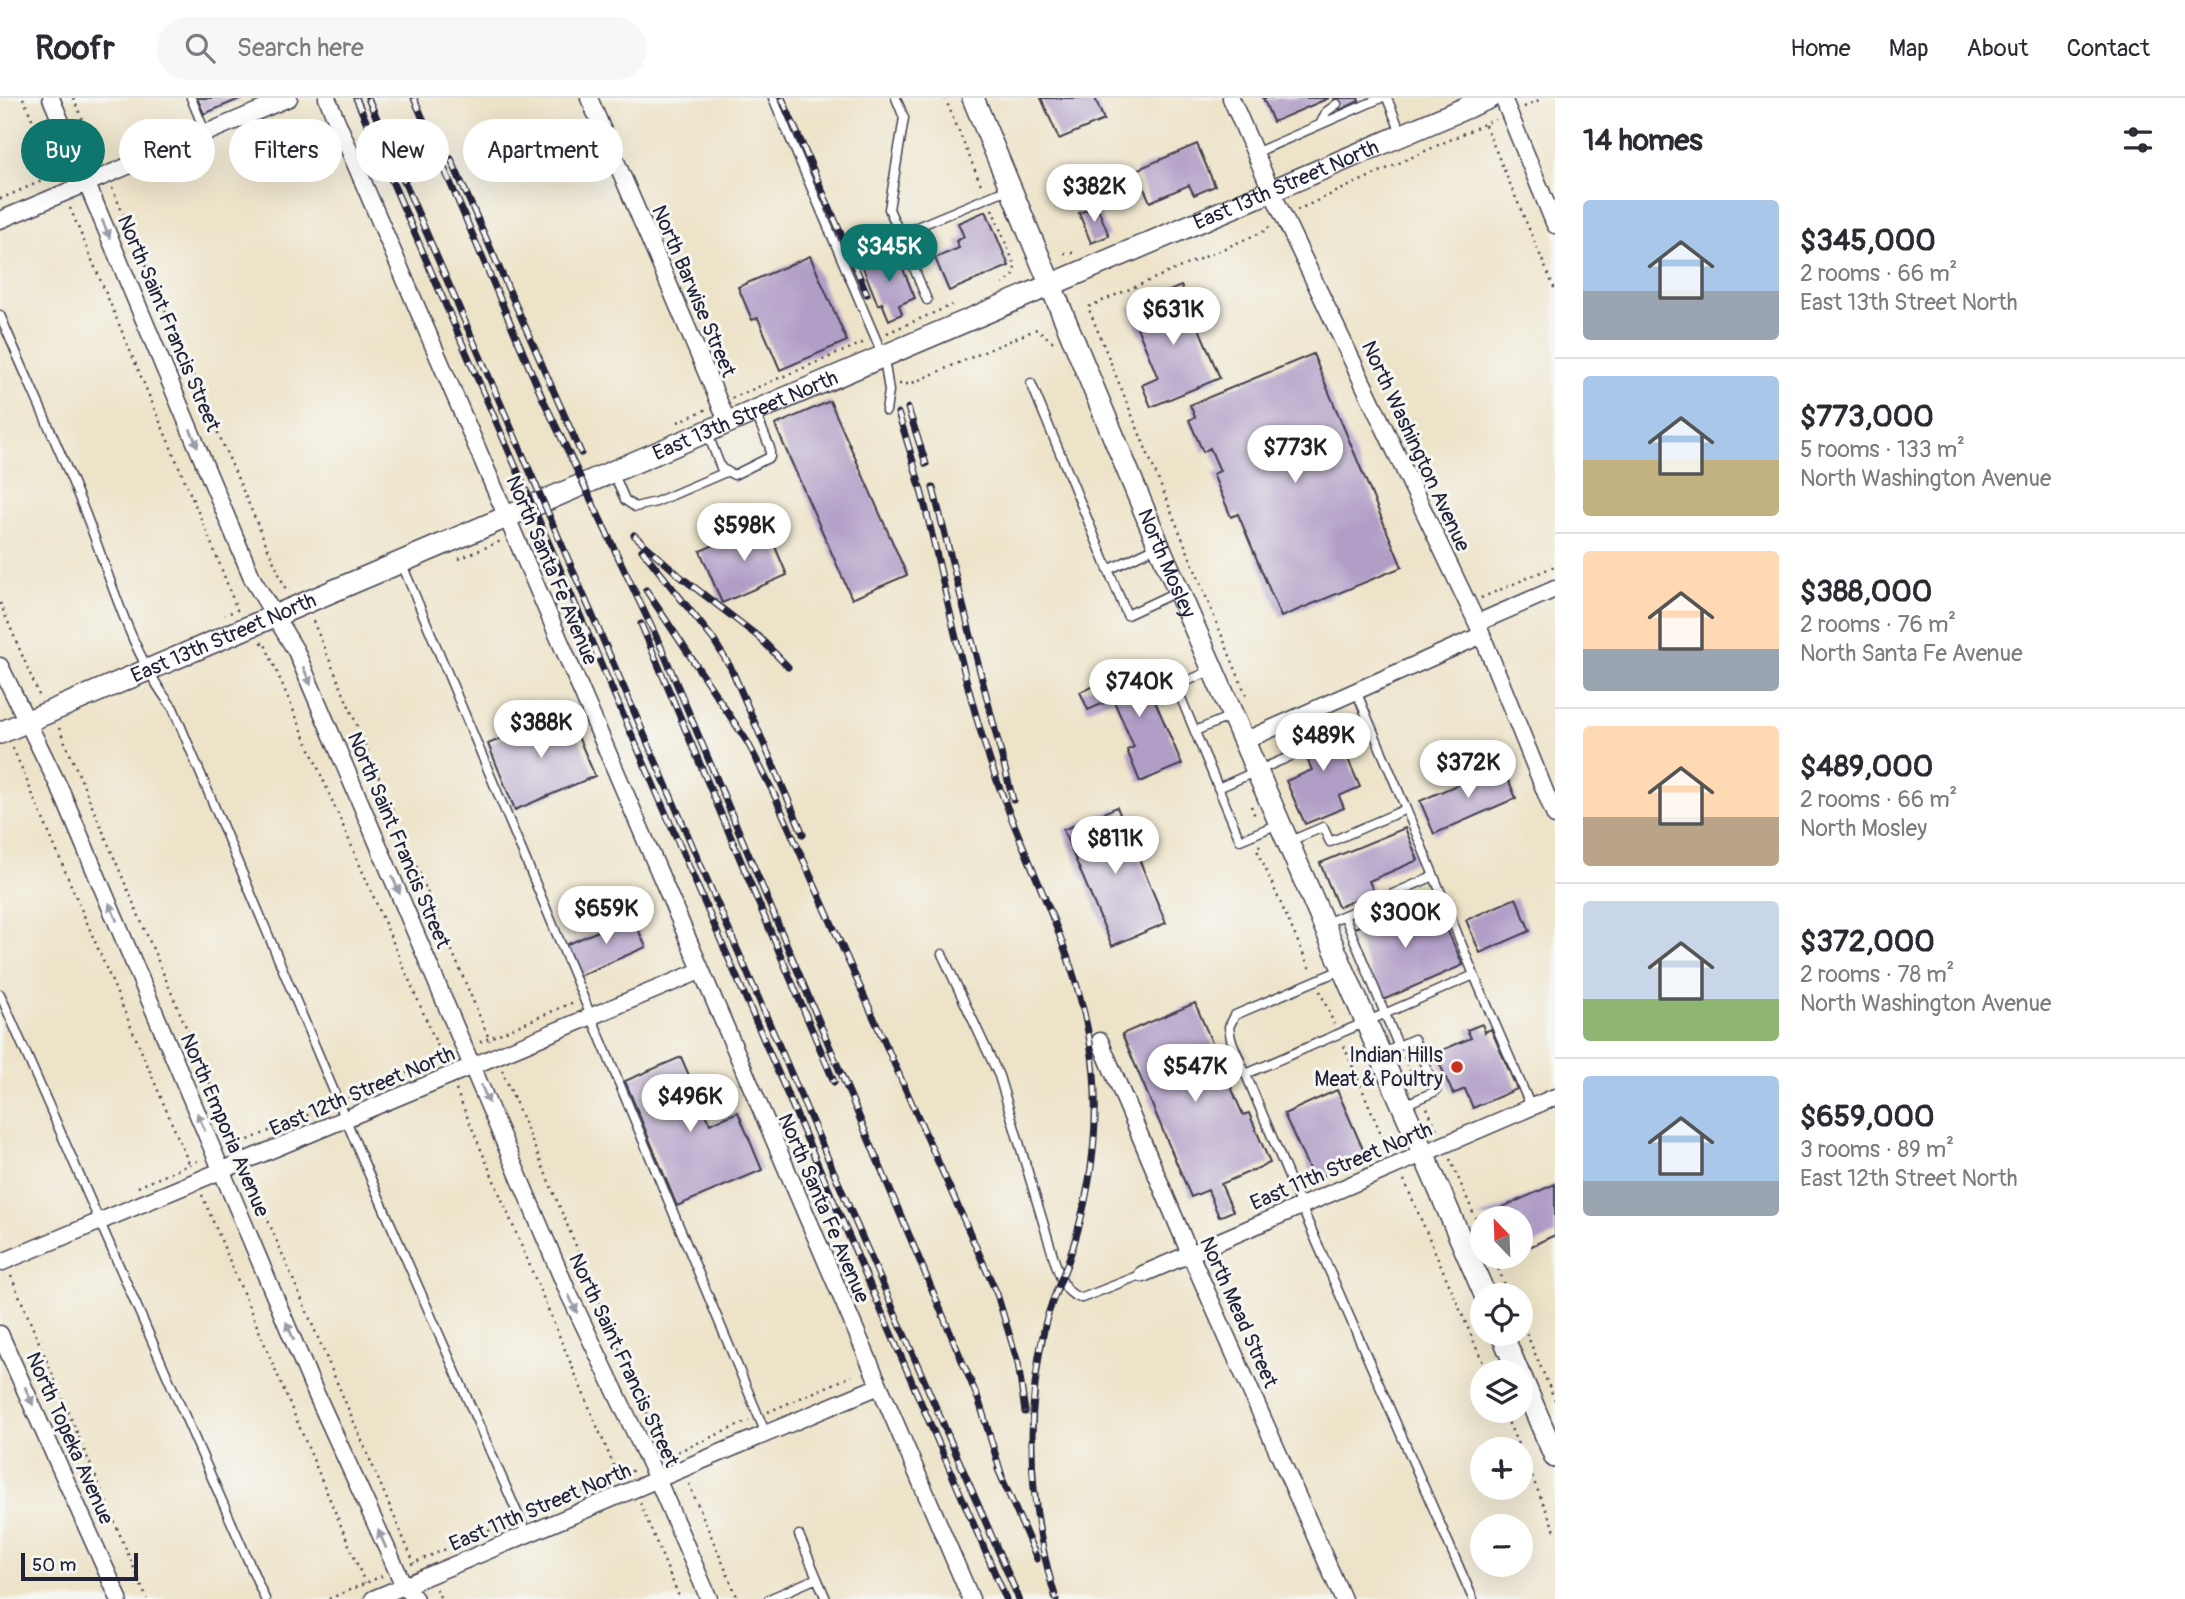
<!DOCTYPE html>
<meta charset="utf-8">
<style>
body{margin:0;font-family:Pangolin,sans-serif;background:#f7f7f7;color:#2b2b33;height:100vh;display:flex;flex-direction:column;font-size:26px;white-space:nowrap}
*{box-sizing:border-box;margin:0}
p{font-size:23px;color:#7c7c81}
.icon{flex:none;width:38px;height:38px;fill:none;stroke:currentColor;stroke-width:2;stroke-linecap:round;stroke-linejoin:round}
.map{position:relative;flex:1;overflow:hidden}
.drawer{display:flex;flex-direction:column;background:#fff;width:630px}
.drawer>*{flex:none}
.hud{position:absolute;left:21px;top:21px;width:665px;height:63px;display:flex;gap:14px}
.needle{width:46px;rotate:337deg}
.tools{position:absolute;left:1470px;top:1108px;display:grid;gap:14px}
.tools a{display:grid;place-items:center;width:63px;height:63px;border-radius:50%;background:#fff;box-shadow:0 7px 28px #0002;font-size:35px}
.scale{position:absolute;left:21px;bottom:18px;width:117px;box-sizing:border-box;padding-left:7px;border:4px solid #22223b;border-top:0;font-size:19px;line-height:24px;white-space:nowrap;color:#22223b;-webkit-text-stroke:5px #f6f6f2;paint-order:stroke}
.price{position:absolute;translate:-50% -60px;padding:0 16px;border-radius:24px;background:#fff;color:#222;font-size:23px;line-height:46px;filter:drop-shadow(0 2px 4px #0008)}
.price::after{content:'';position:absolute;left:50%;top:42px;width:21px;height:16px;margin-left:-10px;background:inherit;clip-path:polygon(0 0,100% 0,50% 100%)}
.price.active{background:#0f766e;color:#fff}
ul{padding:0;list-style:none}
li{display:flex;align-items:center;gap:21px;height:175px;padding:0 28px}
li+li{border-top:2px solid #e1e1e2}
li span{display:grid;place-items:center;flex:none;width:196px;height:140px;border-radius:7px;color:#555}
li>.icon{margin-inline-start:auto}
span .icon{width:84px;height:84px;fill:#fffc;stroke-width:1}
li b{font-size:30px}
h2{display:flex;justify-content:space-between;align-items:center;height:84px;padding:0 28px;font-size:30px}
.pill{padding:0 24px;border-radius:32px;background:#fff;box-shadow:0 7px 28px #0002;font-size:24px;line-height:63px}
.pill.active{background:#0f766e;color:#fff}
header{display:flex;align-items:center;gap:42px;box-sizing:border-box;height:98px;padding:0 35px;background:#fff;border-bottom:2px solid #e1e1e2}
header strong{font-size:33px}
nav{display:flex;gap:38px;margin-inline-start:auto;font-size:24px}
.search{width:490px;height:63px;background:#f7f7f7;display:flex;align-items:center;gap:18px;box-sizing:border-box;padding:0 24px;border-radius:38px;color:#7c7c81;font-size:26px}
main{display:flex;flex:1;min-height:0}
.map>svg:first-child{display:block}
.building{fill:#b19ec7}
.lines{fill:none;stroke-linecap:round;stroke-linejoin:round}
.lane-casing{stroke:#403f50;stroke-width:11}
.street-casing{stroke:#403f50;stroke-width:19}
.secondary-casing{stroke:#403f50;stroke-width:24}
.path{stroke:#403f50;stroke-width:2.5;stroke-dasharray:2 5;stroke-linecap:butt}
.lane{stroke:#fff;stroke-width:8}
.street{stroke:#fff;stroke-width:16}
.secondary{stroke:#fff;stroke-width:21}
.rail-casing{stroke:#22223b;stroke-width:7}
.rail{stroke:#f6f6f2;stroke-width:4.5;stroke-dasharray:13;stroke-linecap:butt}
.oneway{fill:#9c9ca7}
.poi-dot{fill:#c8321e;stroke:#f6f6f2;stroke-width:2.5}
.labels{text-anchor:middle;stroke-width:6;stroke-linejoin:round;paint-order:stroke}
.street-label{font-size:21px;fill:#22223b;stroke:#f6f6f2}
.poi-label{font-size:21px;fill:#22223b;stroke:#f6f6f2;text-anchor:end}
</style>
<header>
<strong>Roofr</strong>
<div class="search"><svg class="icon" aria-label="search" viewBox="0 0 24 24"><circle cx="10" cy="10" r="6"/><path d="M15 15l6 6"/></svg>Search here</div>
<nav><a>Home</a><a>Map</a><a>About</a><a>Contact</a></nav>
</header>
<main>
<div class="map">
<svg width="1555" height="1501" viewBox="0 0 1555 1501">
<rect width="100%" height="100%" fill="#f6f6f2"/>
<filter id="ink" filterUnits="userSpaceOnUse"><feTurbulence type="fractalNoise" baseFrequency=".0143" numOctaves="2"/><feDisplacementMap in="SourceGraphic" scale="14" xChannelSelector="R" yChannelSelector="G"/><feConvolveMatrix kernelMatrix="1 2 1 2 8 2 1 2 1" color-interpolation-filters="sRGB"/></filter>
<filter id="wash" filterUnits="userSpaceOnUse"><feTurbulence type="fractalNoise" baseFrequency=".00686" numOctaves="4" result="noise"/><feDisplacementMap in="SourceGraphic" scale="28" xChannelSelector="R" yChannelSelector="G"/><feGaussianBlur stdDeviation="1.57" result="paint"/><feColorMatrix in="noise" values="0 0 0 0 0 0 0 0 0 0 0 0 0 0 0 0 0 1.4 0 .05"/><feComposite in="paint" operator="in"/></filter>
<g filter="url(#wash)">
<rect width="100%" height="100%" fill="#ede3c8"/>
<g id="blocks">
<path class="building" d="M197 0H242L204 16Z
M1041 0H1095L1104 22 1059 41Z
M1263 0H1329L1273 24Z
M1334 0H1358L1359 3 1340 12Z
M1197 46 1215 88 1194 97 1189 87 1150 104 1136 72Z
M1097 108 1109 138 1091 145 1079 115Z
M986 113 1009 168 949 193 935 160 959 150 956 143 964 139 958 125Z
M896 154 915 200 899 207 902 216 889 222 882 205 878 207 862 167Z
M810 158 847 243 780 272 758 220 752 222 738 189Z
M1181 188 1220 280 1151 309 1142 287 1158 280 1129 210Z
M1313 256 1402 469 1281 519 1238 416 1231 419 1213 376 1220 373 1210 350 1203 354 1189 322 1195 319 1190 307Z
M830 303 907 477 852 501 775 327Z
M765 425 787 477 722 505 700 453Z
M1152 564 1161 584 1149 589 1182 666 1140 684 1127 652 1134 649 1113 601 1088 612 1080 594Z
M567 613 595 678 515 712 488 646Z
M1338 621 1351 651 1345 654 1360 689 1339 698 1344 710 1305 726 1286 683 1312 672 1297 639Z
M1502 667 1516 700 1434 736 1420 703Z
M1117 709 1166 825 1112 848 1063 732Z
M1405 730 1418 762 1369 783 1374 794 1338 809 1320 765Z
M1516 800 1530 833 1480 855 1466 822Z
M1420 802 1434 835 1446 829 1463 867 1383 902 1352 831Z
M632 818 646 849 579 878 566 847Z
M1195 905 1243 1017 1249 1015 1270 1065 1221 1086 1233 1113 1219 1119 1208 1092 1191 1099 1122 936Z
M1482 926 1485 934 1491 931 1517 991 1473 1010 1465 991 1453 996 1435 955 1471 940 1467 932Z
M681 959 710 1026 738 1014 762 1072 677 1108 625 983Z
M1337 992 1366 1058 1314 1082 1284 1016Z
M1555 1086V1137L1521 1153V1120H1478Z"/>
</g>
</g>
<g filter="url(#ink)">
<use href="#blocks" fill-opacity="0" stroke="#403f50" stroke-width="2"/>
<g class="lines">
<g class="lane-casing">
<path id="lane" d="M191 0 206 36
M773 0 884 260 889 293 886 313
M896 0 904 20 889 111 900 136
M1387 0 1401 35
M1321 25 1326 14 1337 6
M1255 55 1381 0
M927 202 900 136 1008 91
M0 217C26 279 55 340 80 402 108 469 128 553 173 610L367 1072 527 1437
M1031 285 1127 517 1176 494
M707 334 721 370 734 377 770 359V350L756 316
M613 374 625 402 635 409 656 404 726 374
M401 464 766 1336
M1108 472 1156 449
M1210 573 1176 588 1240 742 1278 726
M1356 593 1406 711
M1195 633 1231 618
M1218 690 1298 655
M1288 744 1323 729 1330 744 1406 711 1434 778
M1344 817 1398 947
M942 856 999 978 1055 1164C1060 1178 1064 1197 1082 1200L1143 1176
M1343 871 1235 917 1229 929 1231 941 1301 1108 1473 1501
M1474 877 1531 1009
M0 896 265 1501
M1381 956 1414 941 1436 993 1404 1007
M1246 976 1474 877 1434 778 1324 826
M799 1437 817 1480
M769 1501 817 1480 826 1501"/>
</g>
<g class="street-casing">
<path id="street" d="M51 0 253 482 296 553 567 1192 658 1383 709 1501
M327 0 971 1501
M589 0 728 325
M1231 0 1271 92 1477 525 1555 718
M1503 0 1555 127
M0 122 289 0
M1477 525 1555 491
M0 568 62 695 313 1289 404 1488 415 1501
M1244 643 1482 537
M1100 943 1190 1156 1343 1501
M0 1165 700 873
M1143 1176 1555 999
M0 1236 119 1501
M373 1501 877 1289"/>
</g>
<g class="secondary-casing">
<g id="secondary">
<path id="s1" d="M973 0 1159 448 1485 1197"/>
<path id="s2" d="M0 635 1489 0"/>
<path d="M1502 1236 1518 1274"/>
<path d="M1521 1279 1555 1359"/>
</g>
</g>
<path class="path" d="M23 0 58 81
M73 0 101 65
M945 0 982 89
M1524 9 1543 0
M1485 27 1555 192
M112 90 286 492 289 491
M0 101 56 77
M70 110 217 459 237 512 225 517
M992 111 1015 168 1014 177 1003 186
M1297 112 1495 21
M1064 155H1078
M887 235 952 207
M899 286H910L1037 231 1054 245
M732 300 865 244
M678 324 707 311
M459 461 501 443
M1481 500 1555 468
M0 505 39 597
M313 523 490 943
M261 545 264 544 444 963
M1246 597 1088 209 1267 132 1271 126
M59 630 237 1049
M13 650 190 1068
M1251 708 1256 721
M1260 747 1257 752 1310 871
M1320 893 1334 926
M480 944 574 904
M1344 948 1389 1055
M1404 959 1417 988
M502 972 661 1350
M456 992 618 1378 530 1416
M348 1000 451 956
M1427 1010 1437 1032
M229 1050 329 1008
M1450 1061 1482 1135
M249 1078 414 1465
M1404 1082 1487 1274
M138 1089 200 1062
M202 1097 365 1485
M1493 1158 1509 1197
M11 1178 147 1501
M1521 1223 1555 1302
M1503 1312 1520 1351
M768 1314 852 1278
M1521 1353 1555 1433
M665 1359 749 1323
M618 1379 634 1372
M689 1386 738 1501
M640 1405 680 1501
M411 1466 507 1425
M436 1491 441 1501
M329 1501 382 1478"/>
<use href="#lane" class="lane"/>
<use href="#street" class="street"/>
<use href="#secondary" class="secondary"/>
<g class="rail-casing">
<path id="rail" d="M356 0 1006 1501
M368 0 1019 1501
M414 0 542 299 662 551 979 1303 1002 1378
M782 0 867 196
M451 61 581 355
M908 310 926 366
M898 315C937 430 952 551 991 666 1026 769 1085 866 1094 976 1099 1040 1089 1103 1068 1164 1060 1185 1050 1206 1045 1227 1024 1321 1028 1410 1056 1501
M933 390 1013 702
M634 437 681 479 760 540 788 569
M642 452 713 541 731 570 803 736
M646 492 748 645 773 694 997 1196 1018 1265 1025 1314
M641 526 834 984
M998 1371 1037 1461"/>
</g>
<use href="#rail" class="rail"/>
</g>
<defs><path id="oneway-solid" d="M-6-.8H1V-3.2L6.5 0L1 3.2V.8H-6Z" transform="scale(1.75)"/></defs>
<g class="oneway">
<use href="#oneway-solid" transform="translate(106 131) rotate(67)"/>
<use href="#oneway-solid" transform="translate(194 340) rotate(67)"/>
<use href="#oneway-solid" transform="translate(307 578) rotate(67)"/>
<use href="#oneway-solid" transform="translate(396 787) rotate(67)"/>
<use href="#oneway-solid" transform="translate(113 814) rotate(-113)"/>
<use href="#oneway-solid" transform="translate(485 996) rotate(67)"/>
<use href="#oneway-solid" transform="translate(201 1024) rotate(-113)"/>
<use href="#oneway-solid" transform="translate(573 1206) rotate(65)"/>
<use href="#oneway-solid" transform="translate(290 1233) rotate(-113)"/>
<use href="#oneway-solid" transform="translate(29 1298) rotate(66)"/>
<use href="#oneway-solid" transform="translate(382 1441) rotate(-114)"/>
</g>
</g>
<circle class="poi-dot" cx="1457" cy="969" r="7"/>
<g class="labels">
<g class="street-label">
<text dy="7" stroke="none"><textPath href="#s2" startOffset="1398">East 13th Street North</textPath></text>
<text transform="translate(694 193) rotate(67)" y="7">North Barwise Street</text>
<text transform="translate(169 225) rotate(67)" y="7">North Saint Francis Street</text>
<text dy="7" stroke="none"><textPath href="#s2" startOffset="810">East 13th Street North</textPath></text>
<text transform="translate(1416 348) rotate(65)" y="7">North Washington Avenue</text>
<text dy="7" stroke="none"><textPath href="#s1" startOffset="504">North Mosley</textPath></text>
<text transform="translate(552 472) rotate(67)" y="7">North Santa Fe Avenue</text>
<text dy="7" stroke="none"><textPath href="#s2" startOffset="243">East 13th Street North</textPath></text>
<text transform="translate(399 742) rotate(67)" y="7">North Saint Francis Street</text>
<text transform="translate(362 993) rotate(-23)" y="7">East 12th Street North</text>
<text transform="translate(225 1027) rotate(67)" y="7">North Emporia Avenue</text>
<text transform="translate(1341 1068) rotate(-23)" y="7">East 11th Street North</text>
<text transform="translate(824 1110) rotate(67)" y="7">North Santa Fe Avenue</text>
<text transform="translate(1239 1214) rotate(66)" y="7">North Mead Street</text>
<text transform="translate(624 1262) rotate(65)" y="7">North Saint Francis Street</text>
<text transform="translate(70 1340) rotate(66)" y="7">North Topeka Avenue</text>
<text transform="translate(540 1409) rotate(-23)" y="7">East 11th Street North</text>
</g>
<g class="poi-label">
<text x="1443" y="964">Indian Hills<tspan x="1443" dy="24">Meat &amp; Poultry</tspan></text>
</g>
</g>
</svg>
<div class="tools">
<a><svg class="needle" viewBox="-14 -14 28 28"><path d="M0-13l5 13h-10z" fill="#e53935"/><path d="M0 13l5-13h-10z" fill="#7c7c81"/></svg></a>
<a><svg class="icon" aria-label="locate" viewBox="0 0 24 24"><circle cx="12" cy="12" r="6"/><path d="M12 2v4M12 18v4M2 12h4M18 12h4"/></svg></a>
<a><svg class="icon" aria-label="layers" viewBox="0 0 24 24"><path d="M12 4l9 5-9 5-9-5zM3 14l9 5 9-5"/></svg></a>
<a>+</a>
<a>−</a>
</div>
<div class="scale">50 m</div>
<b class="price" style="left:1094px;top:126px">$382K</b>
<b class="price active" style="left:889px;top:186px">$345K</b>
<b class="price" style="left:1173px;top:249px">$631K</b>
<b class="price" style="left:1295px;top:387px">$773K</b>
<b class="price" style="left:744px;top:465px">$598K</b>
<b class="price" style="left:1139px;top:621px">$740K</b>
<b class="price" style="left:541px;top:662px">$388K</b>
<b class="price" style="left:1323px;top:675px">$489K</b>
<b class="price" style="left:1468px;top:702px">$372K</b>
<b class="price" style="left:1115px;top:778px">$811K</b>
<b class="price" style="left:606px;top:848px">$659K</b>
<b class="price" style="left:1405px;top:852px">$300K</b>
<b class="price" style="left:1195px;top:1006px">$547K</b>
<b class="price" style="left:690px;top:1036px">$496K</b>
<div class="hud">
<a class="pill active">Buy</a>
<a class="pill">Rent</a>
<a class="pill">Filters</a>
<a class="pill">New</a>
<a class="pill">Apartment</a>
</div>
</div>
<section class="drawer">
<h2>14 homes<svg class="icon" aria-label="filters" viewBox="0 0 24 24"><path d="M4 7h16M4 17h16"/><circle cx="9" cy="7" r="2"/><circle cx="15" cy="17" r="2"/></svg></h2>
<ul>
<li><span style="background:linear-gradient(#a9c7e8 65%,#9aa5b1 0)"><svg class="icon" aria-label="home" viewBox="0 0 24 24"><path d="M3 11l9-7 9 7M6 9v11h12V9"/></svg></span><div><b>$345,000</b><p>2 rooms · 66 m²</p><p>East 13th Street North</p></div></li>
<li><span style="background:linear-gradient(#a9c7e8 60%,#c2b280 0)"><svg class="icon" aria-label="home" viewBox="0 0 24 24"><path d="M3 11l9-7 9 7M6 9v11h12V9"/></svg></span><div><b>$773,000</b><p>5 rooms · 133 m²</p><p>North Washington Avenue</p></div></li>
<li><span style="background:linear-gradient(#ffd9b3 70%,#9aa5b1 0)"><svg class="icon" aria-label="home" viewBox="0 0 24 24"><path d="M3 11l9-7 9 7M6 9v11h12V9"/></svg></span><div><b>$388,000</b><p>2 rooms · 76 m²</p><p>North Santa Fe Avenue</p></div></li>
<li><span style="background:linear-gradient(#ffd9b3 65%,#b9a48a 0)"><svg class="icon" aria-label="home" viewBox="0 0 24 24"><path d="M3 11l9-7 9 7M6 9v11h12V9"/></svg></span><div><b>$489,000</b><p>2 rooms · 66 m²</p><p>North Mosley</p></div></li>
<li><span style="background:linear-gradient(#c9d6e8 70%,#8fb573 0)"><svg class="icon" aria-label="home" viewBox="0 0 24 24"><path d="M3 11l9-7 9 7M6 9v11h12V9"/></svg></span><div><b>$372,000</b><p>2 rooms · 78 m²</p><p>North Washington Avenue</p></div></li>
<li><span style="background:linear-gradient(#a9c7e8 75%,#9aa5b1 0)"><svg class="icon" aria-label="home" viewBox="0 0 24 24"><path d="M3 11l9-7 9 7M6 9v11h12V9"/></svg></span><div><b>$659,000</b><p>3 rooms · 89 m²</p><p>East 12th Street North</p></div></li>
</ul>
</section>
</main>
